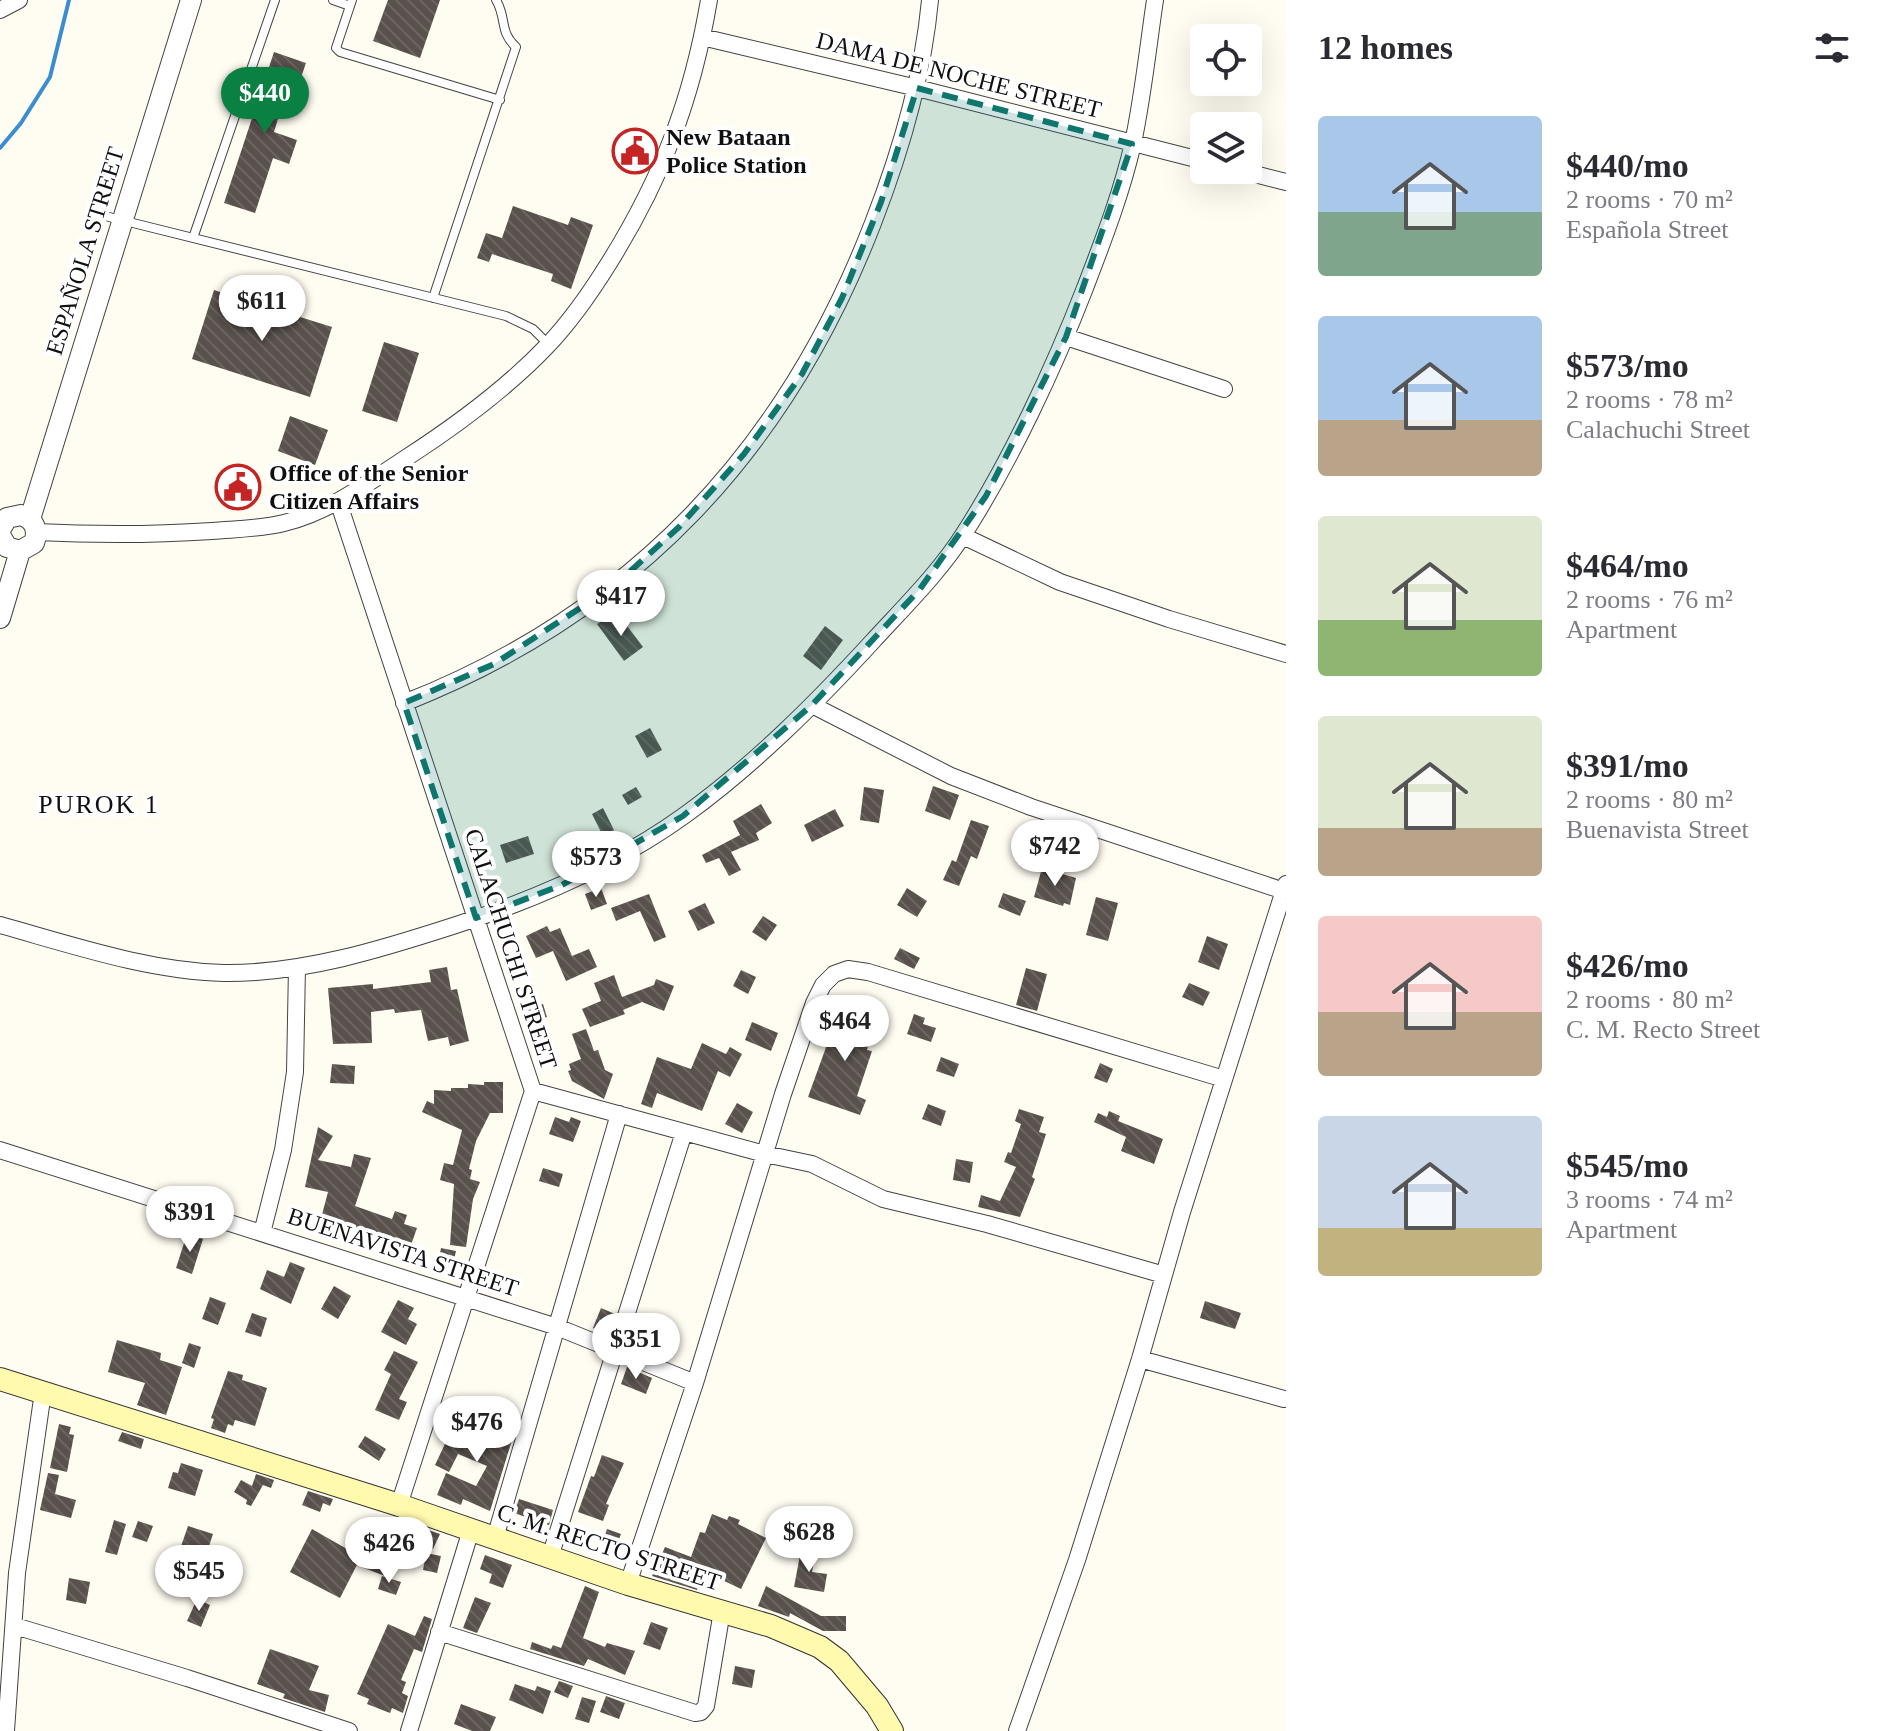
<!DOCTYPE html>
<meta charset="utf-8">
<style>
body{margin:0;font-family:Georgia,serif;background:#f7f7f7;color:#2b2b33;height:100vh;display:flex;flex-direction:column;font-size:30px;white-space:nowrap}
*{box-sizing:border-box;margin:0}
p{font-size:26px;color:#7c7c81}
.icon{flex:none;width:44px;height:44px;fill:none;stroke:currentColor;stroke-width:2;stroke-linecap:round;stroke-linejoin:round}
.map{position:relative;flex:1;overflow:hidden}
.sheet{display:flex;flex-direction:column;background:#fff;width:600px}
.sheet>*{flex:none}
.tools{position:absolute;left:1190px;top:24px;display:grid;gap:16px}
.tools a{display:grid;place-items:center;width:72px;height:72px;border-radius:8px;background:#fff;box-shadow:0 8px 32px #0002;font-size:40px}
.price{position:absolute;translate:-50% -68px;padding:0 18px;border-radius:28px;background:#fff;color:#222;font-size:26px;line-height:52px;filter:drop-shadow(0 2px 4px #0008)}
.price::after{content:'';position:absolute;left:50%;top:48px;width:24px;height:18px;margin-left:-12px;background:inherit;clip-path:polygon(0 0,100% 0,50% 100%)}
.price.current{background:#0b8043;color:#fff}
ul{padding:0;list-style:none}
li{display:flex;align-items:center;gap:24px;height:200px;padding:0 32px}
li span{display:grid;place-items:center;flex:none;width:224px;height:160px;border-radius:8px;color:#555}
li>.icon{margin-inline-start:auto}
span .icon{width:96px;height:96px;fill:#fffc;stroke-width:1}
li b{font-size:34px}
h2{display:flex;justify-content:space-between;align-items:center;height:96px;padding:0 32px;font-size:34px}
main{display:flex;flex:1;min-height:0}
.map>svg:first-child{display:block}
.lines{fill:none;stroke-linecap:round;stroke-linejoin:round}
.stream{stroke:#3b8dd0;stroke-width:4}
.building{fill:url(#building-back-hatch)}
.service-casing{stroke:#434343;stroke-width:10}
.minor-casing{stroke:#434343;stroke-width:18}
.tertiary-casing{stroke:#434343;stroke-width:22}
.secondary-casing{stroke:#323232;stroke-width:24}
.service{stroke:#fff;stroke-width:8}
.minor{stroke:#fff;stroke-width:16}
.tertiary{stroke:#fff;stroke-width:20}
.secondary{stroke:#fffaad;stroke-width:22}
.marked{fill:#0f766e;fill-opacity:0.2;stroke:#0f766e;stroke-width:6;stroke-dasharray:16 10;stroke-linejoin:round}
.labels{text-anchor:middle;stroke-width:8;stroke-linejoin:round;paint-order:stroke}
.street-label{font-size:24px;fill:#101010;stroke:#fff}
.poi-label{font-size:24px;font-weight:bold;fill:#101010;stroke:#fff;text-anchor:start}
.neighbourhood-label{font-size:26px;letter-spacing:2px;fill:#101010;stroke:#fff}
</style>
<main>
<div class="map">
<svg width="1286" height="1731" viewBox="0 0 1286 1731">
<defs>
<pattern id="building-back-hatch" width="6" height="6" patternUnits="userSpaceOnUse" patternTransform="scale(2)"><rect width="6" height="6" fill="#59514c"/><path d="M-1 5l2 2M0 0l6 6M5-1l2 2" fill="none" stroke="#6c6561"/></pattern>
</defs>
<rect width="100%" height="100%" fill="#fffdf2"/>
<g class="lines">
<path class="stream" d="M0 148 21 123 50 77 69 0"/>
</g>
<path class="building" d="M388 0H440L420 58 373 41Z
M274 52 306 63 296 92 287 89 274 132 297 140 289 164 273 158 255 213 224 203Z
M513 206 568 225 571 217 593 225 571 289 551 281 553 274 492 254 489 262 477 258 486 233 502 238Z
M214 290 332 327 310 397 192 359Z
M384 342 419 353 397 422 362 411Z
M290 416 328 430 315 465 278 451Z
M230 474 253 481 247 500 224 493Z
M609 616 617 628 625 623 643 647 624 661 597 624Z
M825 626 843 640 821 670 803 656Z
M650 728 662 750 647 758 635 736Z
M933 786 959 795 950 820 925 811Z
M636 787 642 797 628 805 622 795Z
M864 787 884 790 879 823 860 820Z
M761 804 772 823 756 833 759 840 731 852 741 870 729 876 719 858 706 863 702 855 740 835 733 821Z
M603 808 614 830 603 836 592 814Z
M835 809 844 826 812 842 804 825Z
M971 820 989 826 977 859 971 856 959 886 943 880 952 860 956 862Z
M528 836 534 854 506 863 500 845Z
M1042 868 1076 878 1070 905 1064 903 1063 906 1034 897Z
M601 888 607 904 591 910 585 894Z
M907 888 927 901 917 917 897 905Z
M1003 893 1026 901 1020 916 998 907Z
M649 894 666 937 654 942 640 911 616 921 611 908Z
M1096 897 1118 903 1108 941 1086 935Z
M705 903 715 923 698 931 688 911Z
M763 916 777 925 766 941 752 932Z
M547 926 550 932 560 928 572 956 589 949 597 967 566 981 553 951 536 958 526 936Z
M1207 936 1228 944 1219 970 1198 962Z
M900 948 920 958 914 969 894 959Z
M447 967 451 990 457 989 469 1041 450 1046 448 1037 428 1041 421 1010 395 1013 394 1009 371 1012 372 1043 333 1044 328 988 373 984V989L431 982 429 970Z
M1026 968 1047 974 1037 1011 1016 1005Z
M741 970 756 977 748 994 733 986Z
M614 975 622 997 654 985 656 979 674 986 664 1011 642 1002 623 1010 625 1014 590 1027 582 1009 601 1001 594 983Z
M1189 983 1210 992 1203 1006 1182 997Z
M543 1004 547 1017 532 1021 528 1008Z
M844 1006 877 1016 867 1050 872 1051 857 1096 866 1100 860 1115 808 1097 829 1039 834 1040Z
M914 1014 925 1018 923 1024 936 1028 931 1042 907 1034Z
M752 1022 778 1033 771 1051 745 1040Z
M586 1029 594 1051 598 1050 605 1070 613 1074 604 1099 572 1081 568 1071 571 1070 569 1064 581 1059 572 1034Z
M702 1043 726 1054 730 1047 742 1054 730 1077 718 1071 702 1111 657 1093 652 1108 641 1104 657 1057 691 1069Z
M941 1057 959 1064 954 1077 936 1071Z
M1100 1063 1113 1069 1107 1083 1094 1078Z
M332 1064 355 1066 354 1084 330 1083Z
M484 1082H503V1113H490L476 1141 469 1169 472 1170 470 1179 480 1182 473 1199 466 1247 450 1245 454 1184 440 1180 444 1163 453 1165 462 1130 422 1112 427 1101 434 1104V1090L451 1091V1088H468V1084L484 1085Z
M737 1103 753 1112 742 1133 725 1124Z
M928 1104 946 1111 941 1126 922 1119Z
M1019 1109 1044 1117 1039 1132 1046 1134 1032 1177 1035 1179 1020 1217 978 1207 981 1195 1000 1201 1016 1167 1004 1162 1008 1152 1011 1153 1021 1124 1015 1121Z
M1109 1111 1120 1116 1118 1121 1163 1139 1154 1164 1121 1151 1126 1137 1094 1122 1098 1113 1107 1117Z
M555 1117 569 1122 571 1117 581 1121 573 1142 549 1134Z
M318 1127 333 1136 318 1160 351 1167 354 1154 371 1158 355 1206 392 1219 395 1211 407 1215 404 1224 417 1228 411 1245 372 1232 365 1248 350 1242 356 1228 333 1220 331 1226 320 1222 328 1192 305 1187Z
M956 1159 973 1162 970 1183 953 1180Z
M543 1168 563 1174 559 1187 539 1181Z
M187 1234 203 1239 192 1274 176 1268Z
M441 1248 456 1251 452 1268 438 1264Z
M290 1262 305 1268 291 1304 260 1289 267 1270 284 1277Z
M334 1286 351 1296 338 1319 321 1309Z
M210 1297 226 1303 218 1325 202 1319Z
M398 1300 414 1308 408 1319 417 1324 406 1345 381 1332Z
M1205 1301 1241 1313 1235 1329 1200 1318Z
M601 1308 615 1314 609 1334 593 1328Z
M252 1313 267 1318 261 1337 245 1332Z
M648 1317 668 1327 656 1355 634 1347Z
M117 1340 161 1353 160 1360 182 1367 166 1415 137 1405 145 1383 108 1372Z
M189 1343 201 1347 194 1368 182 1363Z
M394 1351 418 1362 399 1399 407 1402 399 1420 375 1410 391 1374 384 1370Z
M627 1367 652 1378 646 1394 621 1384Z
M228 1371 243 1375 242 1380 267 1388 255 1426 235 1420 233 1426 228 1424 225 1433 211 1428 214 1419 211 1418Z
M498 1417 517 1424 490 1511 463 1499 461 1505 437 1495 446 1473 476 1486 487 1466 458 1454 449 1472 435 1465 452 1429 471 1438 472 1435 488 1441Z
M59 1424 71 1427 69 1434 74 1435 67 1472 50 1468Z
M122 1432 144 1439 141 1449 118 1441Z
M365 1436 386 1449 379 1461 358 1447Z
M602 1455 624 1463 606 1504 609 1505 603 1521 578 1512 591 1476 594 1477Z
M181 1463 203 1470 195 1496 168 1488 173 1472 178 1473Z
M48 1473 59 1475 55 1494 76 1500 71 1518 40 1510Z
M256 1474 274 1480 271 1488 263 1485 251 1506 246 1504 247 1500 234 1492 241 1480 252 1486Z
M308 1491 333 1499 330 1506 323 1503 320 1512 302 1505Z
M519 1499 553 1510 549 1525 514 1513Z
M712 1514 727 1520 729 1516 740 1520 738 1524 766 1538 741 1589 718 1578 714 1583 702 1575 697 1590 652 1576 665 1547 691 1557 700 1532 705 1533Z
M114 1520 126 1524 117 1555 105 1552Z
M379 1520 403 1529 385 1576 361 1567Z
M138 1521 153 1526 147 1542 132 1537Z
M188 1526 213 1534 202 1567 177 1558Z
M416 1526 440 1534 433 1549 411 1539Z
M312 1529 361 1557 340 1598 290 1572Z
M607 1529 621 1534 615 1549 602 1544Z
M801 1550 816 1553 812 1572 827 1574 824 1592 794 1587Z
M426 1553 441 1556 437 1573 423 1570Z
M485 1555 512 1565 503 1588 489 1583 492 1574 480 1569Z
M382 1576 401 1582 396 1595 378 1589Z
M69 1578 90 1582 86 1604 66 1600Z
M585 1586 599 1592 583 1638 605 1647 607 1643 635 1651 625 1675 588 1659 584 1666 530 1649 532 1642 551 1649 553 1645 561 1648Z
M766 1586 821 1616H846V1631H823L790 1613 789 1617 758 1606Z
M475 1597 491 1603 477 1633 463 1628Z
M197 1599 210 1605 201 1627 187 1621Z
M424 1616 432 1619 422 1652 414 1649 401 1680 406 1682 402 1693 408 1696 403 1713 392 1708 390 1713 367 1704 369 1699 357 1694 388 1624 415 1636Z
M651 1622 668 1628 660 1650 643 1644Z
M270 1649 319 1666 309 1690 329 1695 325 1712 283 1698 285 1694 257 1684Z
M735 1666 755 1670 752 1688 732 1684Z
M559 1681 573 1686 568 1698 554 1692Z
M515 1684 535 1691 537 1686 551 1691 543 1714 509 1700Z
M606 1696 625 1703 619 1719 600 1712Z
M582 1697 596 1701 589 1723 575 1719Z
M461 1704 496 1717 490 1731H472L454 1724Z"/>
<g class="lines">
<g class="service-casing">
<path id="service" d="M333 0 350 6
M352 0 336 48 340 52 500 100
M109 217 506 316 533 329 548 344
M193 238 275 0
M433 298 516 47C499 32 507 18 496 0"/>
</g>
<g class="minor-casing">
<path id="minor" d="M0 10 19 0
M702 37 917 88 1204 161
M1239 170 1286 182
M1066 337 1224 389
M338 501 533 1091 399 1505
M36 532C95 535 153 535 212 531 235 529 260 529 284 523 329 512 368 483 406 458 457 425 505 390 547 346 571 321 591 292 609 263 662 178 692 100 709 0
M963 536 1060 582 1169 619 1286 654
M404 703C633 613 785 451 873 223 901 151 923 77 930 0
M812 705 951 776 1031 807 1284 891
M0 925C72 945 148 971 224 973 302 974 382 949 456 925 536 899 616 865 685 815 754 765 815 704 872 642 904 607 940 572 965 532 1011 460 1054 368 1085 288 1103 241 1122 192 1133 143 1143 96 1148 47 1155 0
M533 1091 765 1154 812 1164 883 1199 987 1224 1164 1275
M0 1150 557 1327 695 1383
M262 1233 283 1150 295 1072 297 967
M1140 1359 1284 1399
M495 1538 619 1114
M550 1557 684 1132
M628 1584 695 1383 783 1094 814 1003 823 985 834 974 848 969 868 972 1224 1079
M15 1626 187 1678 349 1731
M439 1632 695 1713 701 1712 706 1706 722 1611
M6 1731 17 1573 43 1392
M409 1731 471 1530
M1017 1731 1077 1560 1140 1359 1182 1212 1286 884"/>
</g>
<g class="tertiary-casing">
<path id="tertiary" d="M30 519 191 0
M0 530 7 518 21 515C34 519 39 530 34 543L20 551 7 547 0 535
M0 618 20 551"/>
</g>
<g class="secondary-casing">
<path id="secondary" d="M0 1379 399 1505 628 1584 771 1626 820 1647 839 1661 877 1706 892 1731"/>
</g>
<use href="#service" class="service"/>
<use href="#minor" class="minor"/>
<use href="#tertiary" class="tertiary"/>
<use href="#secondary" class="secondary"/>
</g>
<path class="marked" d="M917 88 1132 144 1066 337 986 496 920 589 812 705 683 816 562 885 476 918 404 703 494 664 614 586 679 527 744 454 802 374 842 298 881 202Z"/>
<defs>
<g id="civic-ring" transform="scale(2.3)"><circle r="9.5" fill="#fff" stroke="#c42424" stroke-width="1.5"/><path d="M-.6-6.5H3V-4.5H.6V-3L4-1V1h2V6H-6V1h2V-1L-.6-3ZM-1.2 2.5V6h2.4V2.5Z" fill="#c42424"/></g>
</defs>
<g fill-rule="evenodd">
<use href="#civic-ring" x="635" y="151"/>
<use href="#civic-ring" x="238" y="487"/>
</g>
<g class="labels">
<g class="street-label">
<text transform="translate(959 75) rotate(14)" y="8">DAMA DE NOCHE STREET</text>
<text transform="translate(85 251) rotate(-73)" y="8">ESPAÑOLA STREET</text>
<text transform="translate(511 949) rotate(72)" y="8">CALACHUCHI STREET</text>
<text transform="translate(403 1252) rotate(18)" y="8">BUENAVISTA STREET</text>
<text transform="translate(609 1547) rotate(18)" y="8">C. M. RECTO STREET</text>
</g>
<g class="poi-label">
<text x="666" y="145">New Bataan<tspan x="666" dy="28">Police Station</tspan></text>
<text x="269" y="481">Office of the Senior<tspan x="269" dy="28">Citizen Affairs</tspan></text>
</g>
<g class="neighbourhood-label">
<text x="99" y="813">PUROK 1</text>
</g>
</g>
</svg>
<div class="tools">
<a><svg class="icon" aria-label="locate" viewBox="0 0 24 24"><circle cx="12" cy="12" r="6"/><path d="M12 2v4M12 18v4M2 12h4M18 12h4"/></svg></a>
<a><svg class="icon" aria-label="layers" viewBox="0 0 24 24"><path d="M12 4l9 5-9 5-9-5zM3 14l9 5 9-5"/></svg></a>
</div>
<b class="price current" style="left:265px;top:135px">$440</b>
<b class="price" style="left:262px;top:343px">$611</b>
<b class="price" style="left:621px;top:638px">$417</b>
<b class="price" style="left:1055px;top:888px">$742</b>
<b class="price" style="left:596px;top:899px">$573</b>
<b class="price" style="left:845px;top:1063px">$464</b>
<b class="price" style="left:190px;top:1254px">$391</b>
<b class="price" style="left:636px;top:1381px">$351</b>
<b class="price" style="left:477px;top:1464px">$476</b>
<b class="price" style="left:809px;top:1574px">$628</b>
<b class="price" style="left:389px;top:1585px">$426</b>
<b class="price" style="left:199px;top:1613px">$545</b>
</div>
<section class="sheet">
<h2>12 homes<svg class="icon" aria-label="filters" viewBox="0 0 24 24"><path d="M4 7h16M4 17h16"/><circle cx="9" cy="7" r="2"/><circle cx="15" cy="17" r="2"/></svg></h2>
<ul>
<li><span style="background:linear-gradient(#a9c7e8 60%,#7fa58c 0)"><svg class="icon" aria-label="home" viewBox="0 0 24 24"><path d="M3 11l9-7 9 7M6 9v11h12V9"/></svg></span><div><b>$440/mo</b><p>2 rooms · 70 m²</p><p>Española Street</p></div></li>
<li><span style="background:linear-gradient(#a9c7e8 65%,#b9a48a 0)"><svg class="icon" aria-label="home" viewBox="0 0 24 24"><path d="M3 11l9-7 9 7M6 9v11h12V9"/></svg></span><div><b>$573/mo</b><p>2 rooms · 78 m²</p><p>Calachuchi Street</p></div></li>
<li><span style="background:linear-gradient(#dfe7d0 65%,#8fb573 0)"><svg class="icon" aria-label="home" viewBox="0 0 24 24"><path d="M3 11l9-7 9 7M6 9v11h12V9"/></svg></span><div><b>$464/mo</b><p>2 rooms · 76 m²</p><p>Apartment</p></div></li>
<li><span style="background:linear-gradient(#dfe7d0 70%,#b9a48a 0)"><svg class="icon" aria-label="home" viewBox="0 0 24 24"><path d="M3 11l9-7 9 7M6 9v11h12V9"/></svg></span><div><b>$391/mo</b><p>2 rooms · 80 m²</p><p>Buenavista Street</p></div></li>
<li><span style="background:linear-gradient(#f6c9c9 60%,#b9a48a 0)"><svg class="icon" aria-label="home" viewBox="0 0 24 24"><path d="M3 11l9-7 9 7M6 9v11h12V9"/></svg></span><div><b>$426/mo</b><p>2 rooms · 80 m²</p><p>C. M. Recto Street</p></div></li>
<li><span style="background:linear-gradient(#c9d6e8 70%,#c2b280 0)"><svg class="icon" aria-label="home" viewBox="0 0 24 24"><path d="M3 11l9-7 9 7M6 9v11h12V9"/></svg></span><div><b>$545/mo</b><p>3 rooms · 74 m²</p><p>Apartment</p></div></li>
</ul>
</section>
</main>
